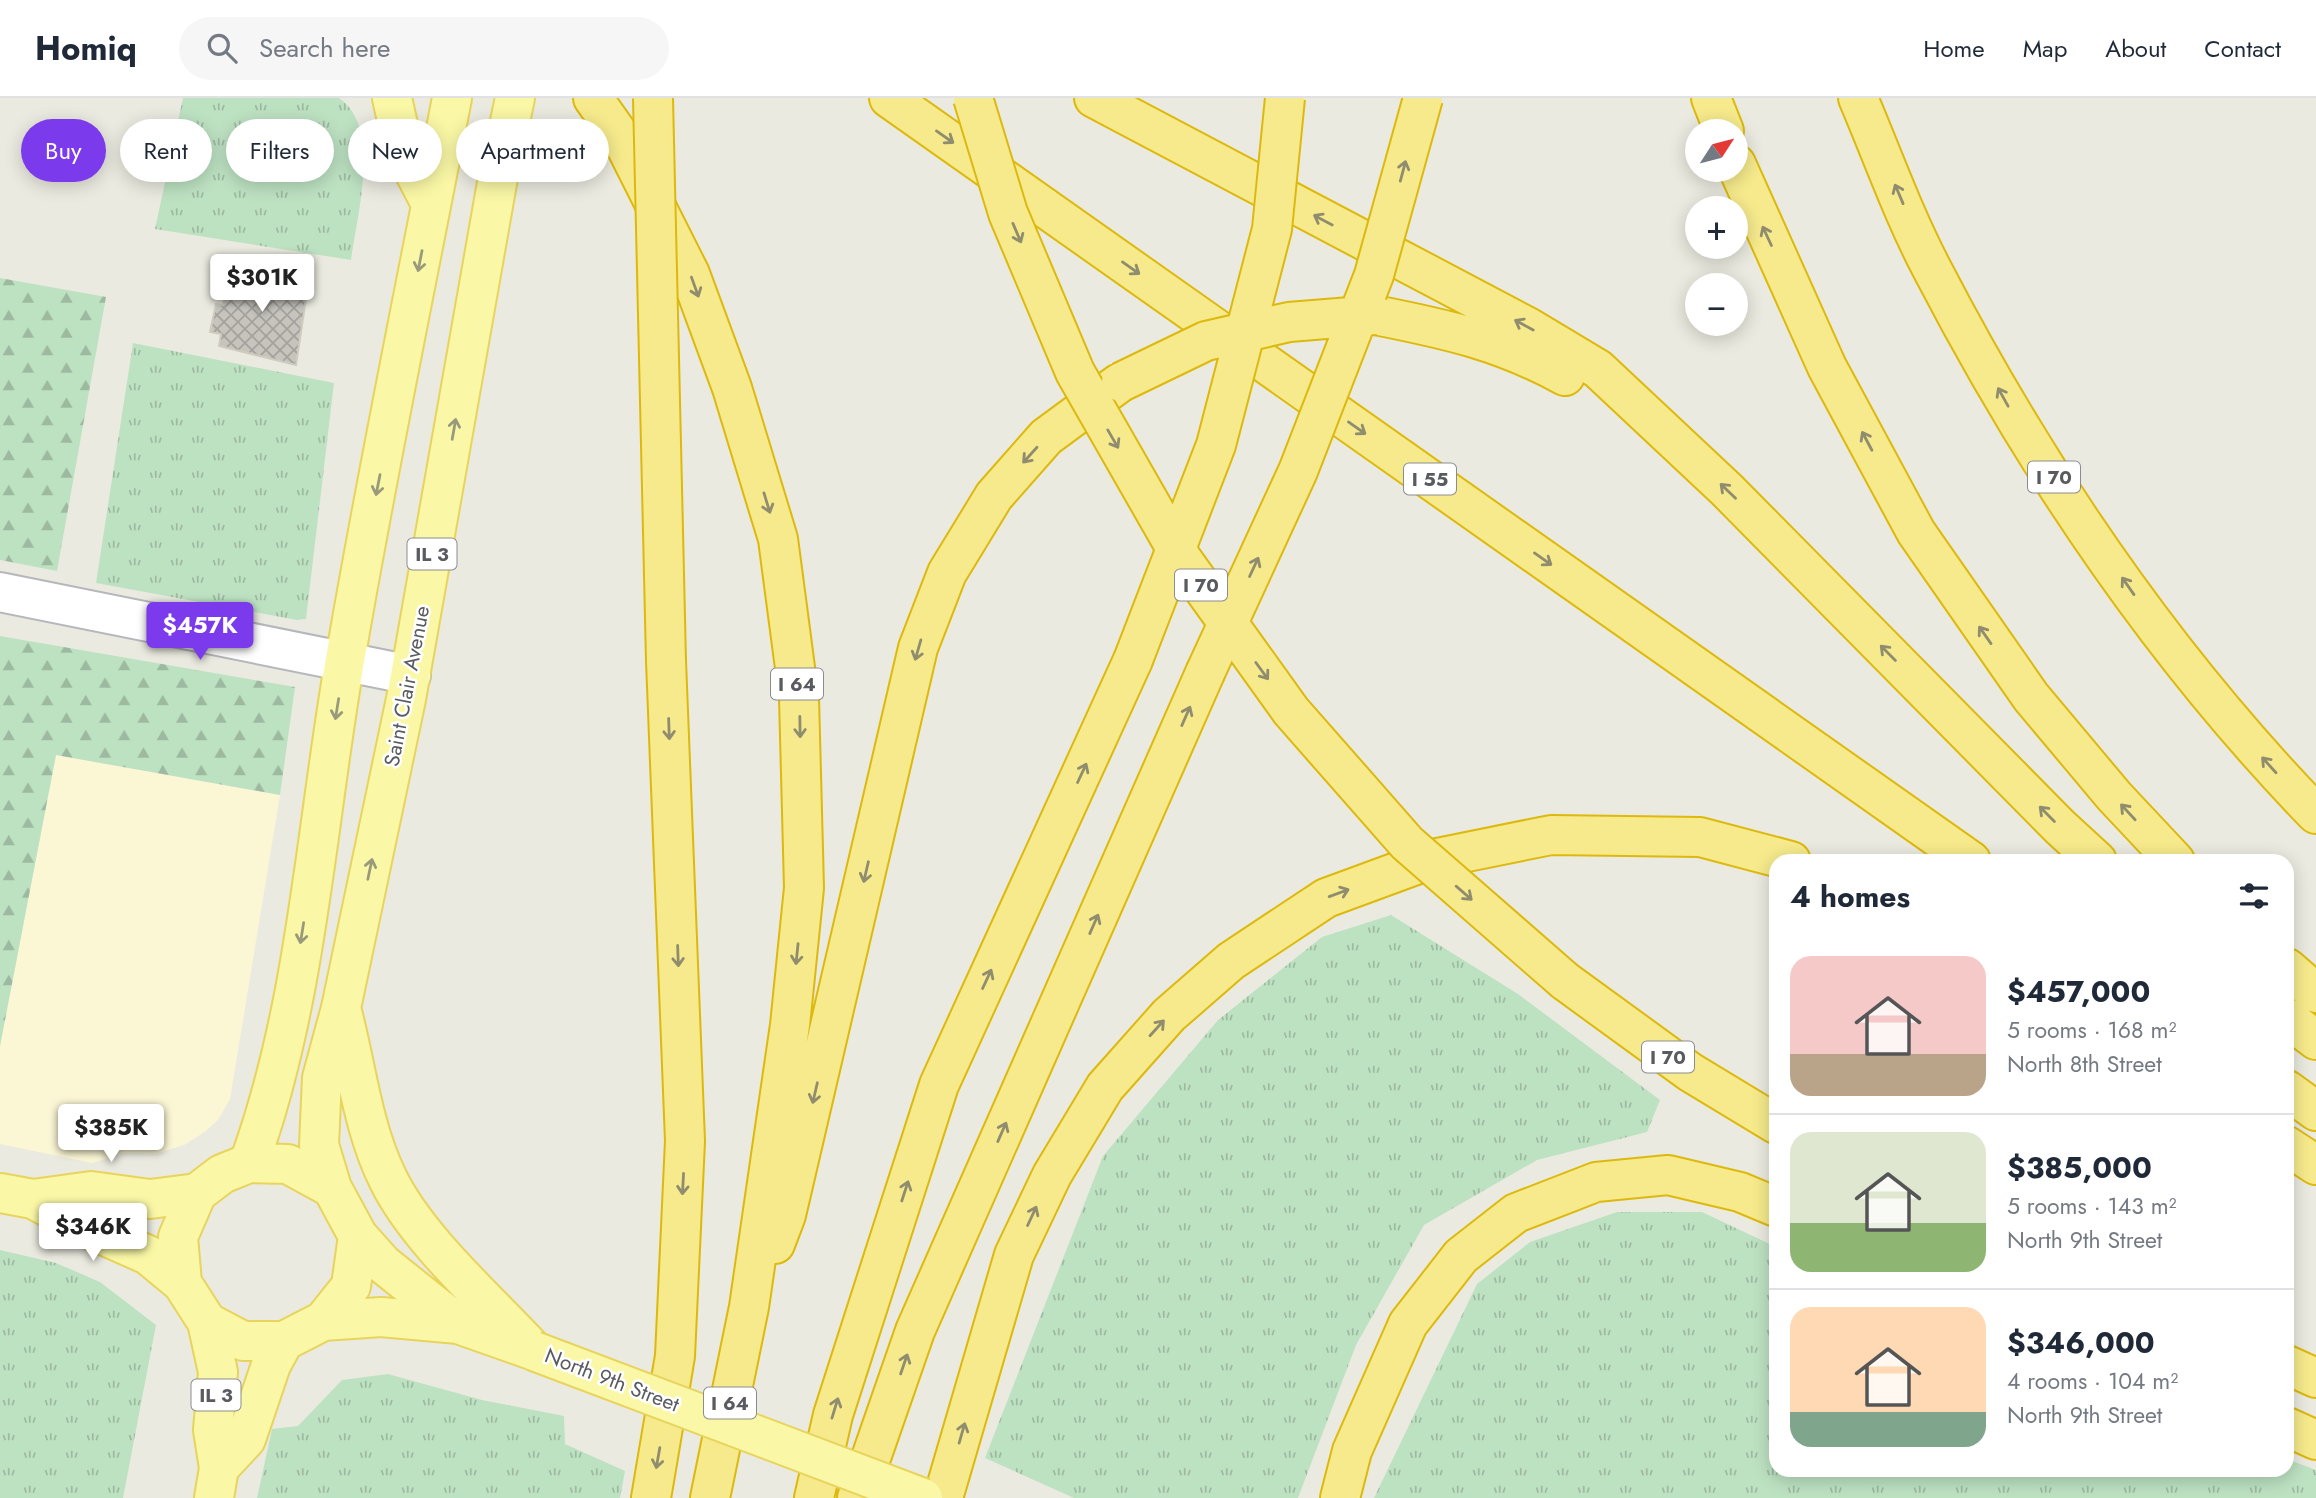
<!DOCTYPE html>
<meta charset="utf-8">
<style>
body{margin:0;font-family:Jost,sans-serif;background:#f6f6f7;color:#1f2937;height:100vh;display:flex;flex-direction:column;font-size:26px;white-space:nowrap}
*{box-sizing:border-box;margin:0}
p{font-size:23px;color:#747a83}
.icon{flex:none;width:38px;height:38px;fill:none;stroke:currentColor;stroke-width:2;stroke-linecap:round;stroke-linejoin:round}
.map{position:relative;flex:1;overflow:hidden}
.side{position:absolute;left:1769px;top:756px;width:525px;height:623px;display:flex;flex-direction:column;background:#fff;border-radius:21px;box-shadow:0 4px 18px #0003}
.side>*{flex:none}
.guide{position:absolute;left:21px;top:21px;width:665px;height:63px;display:flex;gap:14px}
.needle{width:46px;rotate:54deg}
.fabs{position:absolute;left:1685px;top:21px;display:grid;gap:14px}
.fabs a{display:grid;place-items:center;width:63px;height:63px;border-radius:50%;background:#fff;box-shadow:0 4px 18px #0003;font-size:35px}
.price{position:absolute;translate:-50% -60px;padding:0 16px;border-radius:7px;background:#fff;color:#222;font-size:23px;line-height:46px;filter:drop-shadow(0 2px 4px #0008)}
.price::after{content:'';position:absolute;left:50%;top:42px;width:21px;height:16px;margin-left:-10px;background:inherit;clip-path:polygon(0 0,100% 0,50% 100%)}
.price.active{background:#7c3aed;color:#fff}
ul{padding:0;list-style:none}
li{display:flex;align-items:center;gap:21px;height:175px;padding:0 21px}
li+li{border-top:2px solid #e0e1e3}
li span{display:grid;place-items:center;flex:none;width:196px;height:140px;border-radius:21px;color:#555}
li>.icon{margin-inline-start:auto}
span .icon{width:84px;height:84px;fill:#fffc;stroke-width:1}
li b{font-size:30px}
h2{display:flex;justify-content:space-between;align-items:center;height:84px;padding:0 21px;font-size:30px}
.tag{padding:0 24px;border-radius:32px;background:#fff;box-shadow:0 4px 18px #0003;font-size:24px;line-height:63px}
.tag.active{background:#7c3aed;color:#fff}
header{display:flex;align-items:center;gap:42px;box-sizing:border-box;height:98px;padding:0 35px;background:#fff;border-bottom:2px solid #e0e1e3}
header strong{font-size:33px}
nav{display:flex;gap:38px;margin-inline-start:auto;font-size:24px}
.search{width:490px;height:63px;background:#f6f6f7;display:flex;align-items:center;gap:18px;box-sizing:border-box;padding:0 24px;border-radius:38px;color:#747a83;font-size:26px}
.map>svg:first-child{display:block}
.commercial{fill:#fbf7d5}
.grass{fill:url(#grass-tufts)}
.forest{fill:url(#forest-firs)}
.building{fill:url(#building-cross-hatch);stroke:#cfccbf;stroke-width:2}
.lines{fill:none;stroke-linecap:round;stroke-linejoin:round}
.minor-casing{stroke:#b6b7bc;stroke-width:42}
.major-casing{stroke:#e8d45c;stroke-width:42}
.highway-casing{stroke:#ddb90d;stroke-width:42}
.minor{stroke:#fff;stroke-width:38}
.major{stroke:#faf8a6;stroke-width:38}
.highway{stroke:#f6ea8c;stroke-width:38}
.major-bridge-casing{stroke:#e8d45c;stroke-width:42;stroke-linecap:butt}
.highway-bridge-casing{stroke:#ddb90d;stroke-width:42;stroke-linecap:butt}
.major-bridge{stroke:#faf8a6;stroke-width:38}
.highway-bridge{stroke:#f6ea8c;stroke-width:38}
.oneway{stroke:#908d6f}
.oneway2{stroke:#999a7c}
.labels{text-anchor:middle;stroke-width:5;stroke-linejoin:round;paint-order:stroke}
.shield{fill:#fff;stroke:#8b8c90;stroke-width:2}
.shield-label{font-size:19px;font-weight:bold;fill:#595b60}
.street-label{font-size:21px;fill:#595b60;stroke:#fff}
</style>
<header>
<strong>Homiq</strong>
<div class="search"><svg class="icon" aria-label="search" viewBox="0 0 24 24"><circle cx="10" cy="10" r="6"/><path d="M15 15l6 6"/></svg>Search here</div>
<nav><a>Home</a><a>Map</a><a>About</a><a>Contact</a></nav>
</header>
<div class="map">
<svg width="2316" height="1400" viewBox="0 0 2316 1400">
<defs>
<pattern id="grass-tufts" width="24" height="20" patternUnits="userSpaceOnUse" patternTransform="scale(1.75)"><rect width="24" height="20" fill="#bde2c2"/><path d="M3 7l-1-3M5 7V3M7 7l1-3M15 17l-1-3M17 17v-4M19 17l1-3" fill="none" stroke="#9dbaa1"/></pattern>
<pattern id="forest-firs" width="22" height="20" patternUnits="userSpaceOnUse" patternTransform="scale(1.75)"><rect width="22" height="20" fill="#bde2c2"/><path d="M5 1l3.5 6h-7zM16 11l3.5 6h-7z" fill="#9dbaa1"/></pattern>
<pattern id="building-cross-hatch" width="8" height="8" patternUnits="userSpaceOnUse" patternTransform="scale(1.75)"><rect width="8" height="8" fill="#c6c4bd"/><path d="M0 0l8 8M0 8l8-8" fill="none" stroke="#a4a29d"/></pattern>
</defs>
<rect width="100%" height="100%" fill="#ebeae0"/>
<path class="commercial" d="M56 657 280 697 230 1001 218 1022 206 1033 184 1047 155 1056 124 1055 92 1065 0 1046V948Z"/>
<path class="grass" d="M183 0H339C382 29 357 117 351 162L155 131Z
M133 245 334 285 306 521 297 522 96 485Z
M1391 817 1518 896 1660 1002 1647 1034 1537 1062 1424 1127 1356 1247 1298 1400H1074L985 1360 1103 1058 1218 922 1322 839Z
M1617 1114H1702L1776 1149V1372H2287V1361L2316 1372V1400H1374L1477 1186 1530 1144Z
M0 1152 56 1165 100 1184 156 1227 123 1400H0Z
M388 1276 482 1302 564 1318 565 1346 625 1373 620 1400H257L272 1331 298 1328 342 1282Z"/>
<path class="forest" d="M0 180 106 199 57 473 0 462Z
M0 538 295 589 280 697 56 657 0 948Z"/>
<path class="building" d="M242 168 309 181 296 267 219 248 221 236 210 234 216 206 223 207 230 173 242 175Z"/>
<g class="lines">
<g class="minor-casing">
<path id="minor" d="M0 494 411 577"/>
</g>
<g class="major-casing">
<path id="major" d="M392 0 404 54 431 106
M341 910C356 965 362 1029 388 1081 417 1141 488 1203 534 1253
M249 1065C307 907 316 727 345 562 377 374 416 187 452 0
M332 1090 288 1066 249 1065 222 1076 197 1095 178 1139 182 1185 207 1224 243 1243H284L323 1223 351 1188 358 1138 332 1090 319 1047 322 980 341 910 406 601 497 85 515 0
M0 1095 33 1101 87 1130 148 1157 182 1185
M33 1101 91 1093 150 1101 197 1095
M358 1138 383 1166 458 1226
M323 1223 381 1219 458 1226 529 1251
M207 1224 218 1274 213 1332 219 1370 214 1400
M219 1370 246 1341 271 1267 284 1243"/>
</g>
<g class="highway-casing">
<path id="highway" d="M593 0 622 41 690 176 732 290 778 441 799 600 804 790 790 927 749 1209 710 1400
M889 0 1971 763
M1094 0 1528 229 1598 271 1727 392 2060 729 2097 763
M1711 0 1724 33
M1858 0C1882 56 1903 116 1932 171 2034 368 2161 556 2316 716
M1736 66 1827 269 1916 434 2031 599 2114 698 2175 763
M1375 217C1446 231 1501 243 1565 278
M2287 870 2316 895
M1565 883 1690 974 1776 1026
M2287 920 2316 942
M2287 992 2316 1013
M2287 1048 2316 1067
M775 1146 786 1117 918 550 947 475 994 398 1046 339 1118 286
M2287 1267 2316 1280
M2287 1329 2316 1342
M651 1400 675 1258 685 1043 666 563
M814 1400 833 1317 939 987 1133 562
M857 1400 915 1233 1205 575
M943 1400 1014 1157 1052 1077 1105 989 1169 917 1231 863 1326 800 1432 761 1551 737 1700 739 1791 763
M1340 1400 1352 1353 1408 1226 1461 1158 1516 1115 1596 1084 1668 1077 1740 1094 1776 1109"/>
</g>
<use href="#minor" class="minor"/>
<use href="#major" class="major"/>
<use href="#highway" class="highway"/>
<g class="major-bridge-casing">
<path id="major-bridge" d="M534 1253 923 1400"/>
</g>
<g class="highway-bridge-casing">
<path id="highway-bridge" d="M653 0 666 563
M973 0 1008 115 1075 274 1182 461 1291 613 1407 745 1565 883
M1121 284 1206 243 1289 224 1375 217
M1133 562 1216 347 1272 131 1285 0
M1205 575 1298 373 1374 177 1423 0"/>
</g>
<use href="#major-bridge" class="major-bridge"/>
<use href="#highway-bridge" class="highway-bridge"/>
</g>
<defs><path id="oneway-shaft" d="M-6 0H5M1.5-3L5.5 0L1.5 3" fill="none" stroke-width="1.6" stroke-linecap="round" stroke-linejoin="round" transform="scale(1.75)"/></defs>
<g class="oneway">
<use href="#oneway-shaft" transform="translate(945 39) rotate(35)"/>
<use href="#oneway-shaft" transform="translate(1403 73) rotate(-75)"/>
<use href="#oneway-shaft" transform="translate(1899 96) rotate(-113)"/>
<use href="#oneway-shaft" transform="translate(1323 122) rotate(-152)"/>
<use href="#oneway-shaft" transform="translate(1017 135) rotate(67)"/>
<use href="#oneway-shaft" transform="translate(1767 138) rotate(-115)"/>
<use href="#oneway-shaft" transform="translate(1131 170) rotate(35)"/>
<use href="#oneway-shaft" transform="translate(695 189) rotate(70)"/>
<use href="#oneway-shaft" transform="translate(1524 227) rotate(-151)"/>
<use href="#oneway-shaft" transform="translate(2003 299) rotate(-119)"/>
<use href="#oneway-shaft" transform="translate(1357 330) rotate(35)"/>
<use href="#oneway-shaft" transform="translate(1113 341) rotate(60)"/>
<use href="#oneway-shaft" transform="translate(1867 343) rotate(-118)"/>
<use href="#oneway-shaft" transform="translate(1030 357) rotate(132)"/>
<use href="#oneway-shaft" transform="translate(1728 393) rotate(-136)"/>
<use href="#oneway-shaft" transform="translate(767 405) rotate(73)"/>
<use href="#oneway-shaft" transform="translate(1543 461) rotate(35)"/>
<use href="#oneway-shaft" transform="translate(1254 469) rotate(-65)"/>
<use href="#oneway-shaft" transform="translate(2128 488) rotate(-125)"/>
<use href="#oneway-shaft" transform="translate(1985 537) rotate(-125)"/>
<use href="#oneway-shaft" transform="translate(918 552) rotate(106)"/>
<use href="#oneway-shaft" transform="translate(1888 555) rotate(-135)"/>
<use href="#oneway-shaft" transform="translate(1262 573) rotate(54)"/>
<use href="#oneway-shaft" transform="translate(1186 618) rotate(-66)"/>
<use href="#oneway-shaft" transform="translate(800 629) rotate(89)"/>
<use href="#oneway-shaft" transform="translate(669 631) rotate(88)"/>
<use href="#oneway-shaft" transform="translate(2269 667) rotate(-132)"/>
<use href="#oneway-shaft" transform="translate(1082 675) rotate(-65)"/>
<use href="#oneway-shaft" transform="translate(2128 714) rotate(-133)"/>
<use href="#oneway-shaft" transform="translate(2047 716) rotate(-135)"/>
<use href="#oneway-shaft" transform="translate(866 774) rotate(103)"/>
<use href="#oneway-shaft" transform="translate(1339 795) rotate(-20)"/>
<use href="#oneway-shaft" transform="translate(1464 795) rotate(41)"/>
<use href="#oneway-shaft" transform="translate(1094 826) rotate(-66)"/>
<use href="#oneway-shaft" transform="translate(797 856) rotate(96)"/>
<use href="#oneway-shaft" transform="translate(678 858) rotate(88)"/>
<use href="#oneway-shaft" transform="translate(987 881) rotate(-65)"/>
<use href="#oneway-shaft" transform="translate(1157 930) rotate(-48)"/>
<use href="#oneway-shaft" transform="translate(815 995) rotate(103)"/>
<use href="#oneway-shaft" transform="translate(1002 1034) rotate(-66)"/>
<use href="#oneway-shaft" transform="translate(683 1086) rotate(93)"/>
<use href="#oneway-shaft" transform="translate(905 1093) rotate(-72)"/>
<use href="#oneway-shaft" transform="translate(1032 1118) rotate(-65)"/>
<use href="#oneway-shaft" transform="translate(904 1266) rotate(-71)"/>
<use href="#oneway-shaft" transform="translate(835 1310) rotate(-73)"/>
<use href="#oneway-shaft" transform="translate(962 1335) rotate(-74)"/>
<use href="#oneway-shaft" transform="translate(658 1360) rotate(100)"/>
</g>
<g class="oneway2">
<use href="#oneway-shaft" transform="translate(420 163) rotate(101)"/>
<use href="#oneway-shaft" transform="translate(454 331) rotate(-80)"/>
<use href="#oneway-shaft" transform="translate(378 387) rotate(101)"/>
<use href="#oneway-shaft" transform="translate(337 611) rotate(99)"/>
<use href="#oneway-shaft" transform="translate(370 771) rotate(-78)"/>
<use href="#oneway-shaft" transform="translate(302 835) rotate(99)"/>
</g>
<g class="labels">
<g class="shield">
<rect x="2028" y="363.5" width="52" height="31" rx="5"/>
<rect x="1404" y="365.5" width="52" height="31" rx="5"/>
<rect x="407.5" y="440.5" width="49" height="31" rx="5"/>
<rect x="1175" y="471.5" width="52" height="31" rx="5"/>
<rect x="771" y="570.5" width="52" height="31" rx="5"/>
<rect x="1642" y="943.5" width="52" height="31" rx="5"/>
<rect x="191.5" y="1281.5" width="49" height="31" rx="5"/>
<rect x="704" y="1289.5" width="52" height="31" rx="5"/>
</g>
<g class="shield-label">
<text x="2054" y="386">I 70</text>
<text x="1430" y="388">I 55</text>
<text x="432" y="463">IL 3</text>
<text x="1201" y="494">I 70</text>
<text x="797" y="593">I 64</text>
<text x="1668" y="966">I 70</text>
<text x="216" y="1304">IL 3</text>
<text x="730" y="1312">I 64</text>
</g>
<g class="street-label">
<text transform="translate(407 588) rotate(-79)" y="7">Saint Clair Avenue</text>
<text transform="translate(612 1282) rotate(21)" y="7">North 9th Street</text>
</g>
</g>
</svg>
<div class="fabs">
<a><svg class="needle" viewBox="-14 -14 28 28"><path d="M0-13l5 13h-10z" fill="#e53935"/><path d="M0 13l5-13h-10z" fill="#747a83"/></svg></a>
<a>+</a>
<a>−</a>
</div>
<b class="price" style="left:262px;top:216px">$301K</b>
<b class="price active" style="left:200px;top:564px">$457K</b>
<b class="price" style="left:111px;top:1066px">$385K</b>
<b class="price" style="left:93px;top:1165px">$346K</b>
<div class="guide">
<a class="tag active">Buy</a>
<a class="tag">Rent</a>
<a class="tag">Filters</a>
<a class="tag">New</a>
<a class="tag">Apartment</a>
</div>
<section class="side">
<h2>4 homes<svg class="icon" aria-label="filters" viewBox="0 0 24 24"><path d="M4 7h16M4 17h16"/><circle cx="9" cy="7" r="2"/><circle cx="15" cy="17" r="2"/></svg></h2>
<ul>
<li><span style="background:linear-gradient(#f6c9c9 70%,#b9a48a 0)"><svg class="icon" aria-label="home" viewBox="0 0 24 24"><path d="M3 11l9-7 9 7M6 9v11h12V9"/></svg></span><div><b>$457,000</b><p>5 rooms · 168 m²</p><p>North 8th Street</p></div></li>
<li><span style="background:linear-gradient(#dfe7d0 65%,#8fb573 0)"><svg class="icon" aria-label="home" viewBox="0 0 24 24"><path d="M3 11l9-7 9 7M6 9v11h12V9"/></svg></span><div><b>$385,000</b><p>5 rooms · 143 m²</p><p>North 9th Street</p></div></li>
<li><span style="background:linear-gradient(#ffd9b3 75%,#7fa58c 0)"><svg class="icon" aria-label="home" viewBox="0 0 24 24"><path d="M3 11l9-7 9 7M6 9v11h12V9"/></svg></span><div><b>$346,000</b><p>4 rooms · 104 m²</p><p>North 9th Street</p></div></li>
</ul>
</section>
</div>
